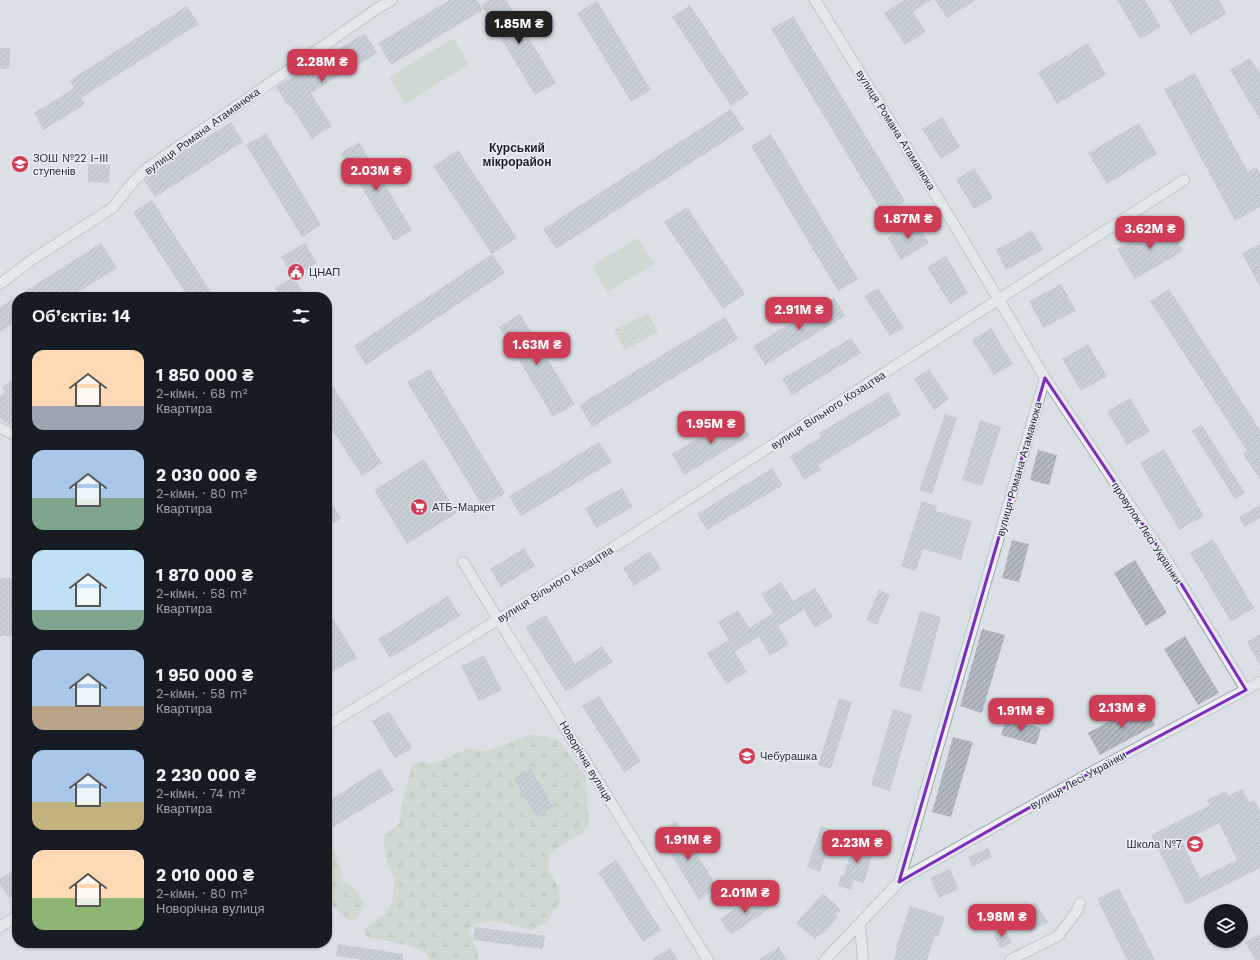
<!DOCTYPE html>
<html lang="uk">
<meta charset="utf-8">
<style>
body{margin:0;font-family:"Work Sans",sans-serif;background:#242831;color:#f1f3f6;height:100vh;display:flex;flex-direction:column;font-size:15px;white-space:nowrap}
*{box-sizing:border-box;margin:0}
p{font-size:13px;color:#9ea1a6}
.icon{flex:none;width:22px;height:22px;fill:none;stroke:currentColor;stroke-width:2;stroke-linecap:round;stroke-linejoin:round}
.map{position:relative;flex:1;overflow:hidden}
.details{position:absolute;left:12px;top:292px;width:320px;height:656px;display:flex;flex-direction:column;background:#171b24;border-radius:16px;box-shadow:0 1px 3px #0004}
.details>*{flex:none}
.buttons{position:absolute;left:1204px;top:904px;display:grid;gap:8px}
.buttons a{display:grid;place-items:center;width:44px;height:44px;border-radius:50%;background:#171b24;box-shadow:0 1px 3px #0004;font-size:20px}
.price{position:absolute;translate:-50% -34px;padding:0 9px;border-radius:8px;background:#cf3c55;color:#fff;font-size:13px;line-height:26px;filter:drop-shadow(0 1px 2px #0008)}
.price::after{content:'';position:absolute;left:50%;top:24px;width:12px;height:9px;margin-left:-6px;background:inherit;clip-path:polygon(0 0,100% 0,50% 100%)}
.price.current{background:#222;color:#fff}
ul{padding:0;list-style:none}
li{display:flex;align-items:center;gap:12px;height:100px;padding:0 20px}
li span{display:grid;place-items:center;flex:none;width:112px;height:80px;border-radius:12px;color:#555}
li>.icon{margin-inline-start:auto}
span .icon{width:48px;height:48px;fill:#fffc;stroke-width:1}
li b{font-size:17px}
h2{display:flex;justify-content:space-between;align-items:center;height:48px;padding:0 20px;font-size:17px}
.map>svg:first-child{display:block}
.grass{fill:#c1d0bc}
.forest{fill:url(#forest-firs)}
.park{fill:url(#park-dots)}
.building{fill:url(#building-hatch);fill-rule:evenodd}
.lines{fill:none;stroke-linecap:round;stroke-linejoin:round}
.street-casing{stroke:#a1a7b0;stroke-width:12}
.street{stroke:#eef0f4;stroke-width:10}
.marked{fill:none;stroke:#7b2cbf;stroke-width:3;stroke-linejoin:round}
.labels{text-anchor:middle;stroke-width:3;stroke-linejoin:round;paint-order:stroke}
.street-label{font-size:11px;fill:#252e3c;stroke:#eaeef4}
.poi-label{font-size:11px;fill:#252e3c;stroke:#eaeef4;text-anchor:start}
.neighbourhood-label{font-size:12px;font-weight:bold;fill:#181f2c;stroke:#eaeef4}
</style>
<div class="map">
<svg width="1260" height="960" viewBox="0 0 1260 960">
<defs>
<pattern id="forest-firs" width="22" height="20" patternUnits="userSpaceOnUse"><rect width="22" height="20" fill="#c1d0bc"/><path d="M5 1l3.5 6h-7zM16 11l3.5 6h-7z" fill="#a6b3a2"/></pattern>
<pattern id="park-dots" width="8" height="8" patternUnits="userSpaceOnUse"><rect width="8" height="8" fill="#c1d0bc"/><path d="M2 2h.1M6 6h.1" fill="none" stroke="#a6b3a2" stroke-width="1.8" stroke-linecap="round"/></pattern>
<pattern id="building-hatch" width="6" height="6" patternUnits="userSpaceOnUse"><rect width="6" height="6" fill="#b2b9c3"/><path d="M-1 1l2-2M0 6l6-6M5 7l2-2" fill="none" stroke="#9197a0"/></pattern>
</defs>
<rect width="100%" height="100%" fill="#dbe0e6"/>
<path class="grass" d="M453 38 469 64 405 104 389 78Z
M638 238 654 264 607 292 592 266Z"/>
<path class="forest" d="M532 734 558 739 585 775 589 825 584 832 565 842 550 855 548 868 558 887 561 901 548 921 531 931C514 925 483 914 469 929L478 955V960H430L426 953 413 947 366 936 364 929 387 912 393 899 394 877 387 864 383 835 399 824 404 793 413 764 419 761 434 764 469 748 484 751 491 750Z
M327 849H331L337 854 343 881C354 888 362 893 364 907L356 920H349L338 912 327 898Z"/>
<path class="park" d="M648 313 658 332 625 350 614 330Z"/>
<path class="building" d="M449 0H477L483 10 391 65 378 43Z
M489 0H506L556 83 535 95 481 5Z
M904 0H931L913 12 926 32 905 45 884 13Z
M935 0H976L947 18Z
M1117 0H1145L1161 27 1140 39Z
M1169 0H1219L1227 14 1190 35Z
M597 1 651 90 631 102 577 13Z
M690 5 749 94 731 106 672 17Z
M187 6 199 24 81 98 85 104 44 130 34 113 74 88 70 80Z
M793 16 905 201 883 214 771 29Z
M365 33 377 53 311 93 332 126 312 139 290 105 288 106 276 87Z
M1088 43 1106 75 1057 104 1038 72Z
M0 48H10L9 69H0Z
M1250 58 1260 73V120L1230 70Z
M1195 73 1248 172 1256 167 1260 175V207L1235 221 1164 89Z
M731 109 744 129 556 249 543 229Z
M942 117 960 147 941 159 922 129Z
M231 122 243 142 155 197 144 180 150 174 182 152Z
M1139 123 1157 154 1107 184 1088 153Z
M266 133 321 225 302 237 246 145Z
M771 134 858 279 838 291 751 146Z
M359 142 412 230 394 241 341 153Z
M458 150 517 238 492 254 433 166Z
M88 164 110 165 109 183 88 182Z
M974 168 993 198 974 209 956 180Z
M152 200 214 297H188L133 212Z
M687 207 745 294 723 309 664 222Z
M916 221 929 243 901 260 888 238Z
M1166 221 1183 251 1135 279 1117 249Z
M1032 230 1043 250 1006 270 996 250Z
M101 243 117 268 70 297H17V321L0 332V307Z
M305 243 317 263 293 277 281 257Z
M1260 244V287L1242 253Z
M492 254 505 273 366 365 354 346Z
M946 256 968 293 950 304 927 267Z
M293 277 306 297H280L275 288Z
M1061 284 1076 311 1043 328 1029 301Z
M878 288 904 328 890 336 864 296Z
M1169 289 1260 430V480L1243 454 1247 451 1150 301Z
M834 297 845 316 765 365 753 346Z
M520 314 575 404 553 417 499 327Z
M725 317 738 339 592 427 579 405Z
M991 328 1013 364 994 375 972 340Z
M851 338 861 353 792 395 782 379Z
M1088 344 1107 376 1081 391 1062 359Z
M430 369 505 493 483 507 407 382Z
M929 369 949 399 934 410 914 379Z
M17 377V420L9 425 4 422 0 417V396L5 392 2 387Z
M327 377 382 463 362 476 327 422Z
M888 392 901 415 818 465 821 470 804 480 790 456 821 437 819 433Z
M1130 398 1150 432 1127 445 1107 411Z
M945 414 957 418 932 494 919 490Z
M737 415 750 436 684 475 672 454Z
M980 420 1001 427 982 486 962 480Z
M1202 425 1245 493 1235 499 1192 431Z
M599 442 612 462 521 516 509 496Z
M1164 449 1204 516 1179 530 1140 463Z
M1038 450 1057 455 1049 485 1030 480Z
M424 459 457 513 407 544 374 490Z
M772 468 783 485 707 530 697 514Z
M622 488 633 507 596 528 585 508Z
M327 495 341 518 327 528Z
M922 501 937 506 936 511 972 521 961 560 923 549 916 571 901 566Z
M1260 505V518L1244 527 1239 517Z
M1213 539 1254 608 1231 622 1190 553Z
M1012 540 1029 544 1019 582 1002 578Z
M524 548 535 566 501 587 490 569Z
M650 551 661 569 634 586 623 568Z
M1135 560 1167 613 1146 626 1114 573Z
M0 578H17V636H0Z
M781 582 793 601 815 588 833 617 815 628 804 610 778 626 789 644 770 656 759 637 735 652 747 672 726 684 707 653 729 640 718 622 738 610 749 628 773 613 761 594Z
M879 590 890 595 877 625 866 620Z
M448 596 460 616 390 658 378 639Z
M327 609 357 658 327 675Z
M920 611 941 617 921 692 899 686Z
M546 615 575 664 602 646 613 662 566 692 525 627Z
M982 629 1005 635 982 713 960 706Z
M1260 634V666L1247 642Z
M1185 636 1219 693 1198 705 1164 649Z
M484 655 502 690 479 701 461 666Z
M599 696 641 762 624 772 582 706Z
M839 698 852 702 831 769 818 765Z
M1143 703 1155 725 1100 755 1088 733Z
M893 709 912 715 890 791 871 785Z
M389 711 412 748 395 759 372 721Z
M1006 718 1041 728 1036 745 1001 735Z
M953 737 973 742 951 817 932 812Z
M380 768 394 790 327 831V802Z
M531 768 553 807 536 817 513 778Z
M1242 789 1249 802 1254 800 1260 811V868L1186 905 1151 835 1210 805 1207 800 1226 791 1228 796ZM1219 823 1237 860 1200 878 1182 842Z
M676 821 718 888 699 900 658 833Z
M821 826 834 830 820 872 807 867Z
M855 839 875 845 864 883 854 880 851 890 838 886 841 875H844Z
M988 848 992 857 972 867 968 857Z
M616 860 661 930 643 942 598 872Z
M17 868V893L9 898 0 885V879Z
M950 869 959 889 939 898 930 878Z
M1119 888 1155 960H1127L1097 899Z
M760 892 770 908 731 935 720 919Z
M823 893 841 910 836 915 838 917 822 935 820 934 815 939 796 923Z
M1035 902 1048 922 1030 932 1018 913Z
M910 906 945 917 938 937 935 936 927 960H894L897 949 896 948Z
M475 927 545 936 543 949 473 940Z
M1005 928 1012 943 1000 948 993 933Z
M1260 934V960H1255L1245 942Z
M338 944 403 954V960H364L336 956Z
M779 947 787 960H758Z
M670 948 678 960H651Z"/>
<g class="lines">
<g class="street-casing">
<path id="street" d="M815 0 952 221 1045 378 899 882 825 960
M0 284 33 259 112 208 134 181 146 169 378 8 392 0
M1045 378 1166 559 1246 690
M0 428 17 436
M463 562 708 960
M327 725C415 673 501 617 589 563L1184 180
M899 882 902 879 1090 773 1260 682
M860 924 863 960
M0 927 17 916
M1010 960 1058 936 1077 911 1080 903"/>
</g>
<use href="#street" class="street"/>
</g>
<path d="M0 0H1260V960H0ZM1045 378 1166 559 1246 690 1090 773 899 882Z" fill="#dbe0e6" fill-opacity=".55" fill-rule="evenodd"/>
<path class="marked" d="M1045 378 1166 559 1246 690 1090 773 899 882Z"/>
<defs>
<g id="school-disc" transform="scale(0.9)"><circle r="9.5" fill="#cf3c55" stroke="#eaeef4"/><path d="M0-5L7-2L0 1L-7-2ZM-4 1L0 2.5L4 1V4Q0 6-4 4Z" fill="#fff"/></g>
<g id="civic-disc" transform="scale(0.9)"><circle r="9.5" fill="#cf3c55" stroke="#eaeef4"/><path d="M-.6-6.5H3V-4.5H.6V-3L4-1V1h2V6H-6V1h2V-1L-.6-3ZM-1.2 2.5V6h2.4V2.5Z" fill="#fff"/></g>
<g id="supermarket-disc" transform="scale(0.9)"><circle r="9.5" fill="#cf3c55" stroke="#eaeef4"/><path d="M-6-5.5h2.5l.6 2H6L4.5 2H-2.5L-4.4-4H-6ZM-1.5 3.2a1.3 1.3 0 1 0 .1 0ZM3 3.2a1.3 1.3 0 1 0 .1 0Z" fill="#fff"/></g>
</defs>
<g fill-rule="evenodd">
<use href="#school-disc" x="20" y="164"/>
<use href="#civic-disc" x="296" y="272"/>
<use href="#supermarket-disc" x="419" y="507"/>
<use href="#school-disc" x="747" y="756"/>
<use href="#school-disc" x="1195" y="844"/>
</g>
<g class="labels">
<g class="street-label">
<text transform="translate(896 130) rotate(58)" y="4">вулиця Романа Атаманюка</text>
<text transform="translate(202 131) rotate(-36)" y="4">вулиця Романа Атаманюка</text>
<text transform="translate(828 410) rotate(-33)" y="4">вулиця Вільного Козацтва</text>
<text transform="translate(1019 469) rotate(-74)" y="4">вулиця Романа Атаманюка</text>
<text transform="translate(1147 533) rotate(57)" y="4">провулок Лесі Українки</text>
<text transform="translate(555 584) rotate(-32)" y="4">вулиця Вільного Козацтва</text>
<text transform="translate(586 761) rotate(59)" y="4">Новорічна вулиця</text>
<text transform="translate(1078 780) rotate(-29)" y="4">вулиця Лесі Українки</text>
</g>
<g class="poi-label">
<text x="33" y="162">ЗОШ №22 І-ІІІ<tspan x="33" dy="13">ступенів</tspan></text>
<text x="309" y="276">ЦНАП</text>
<text x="432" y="511">АТБ-Маркет</text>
<text x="760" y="760">Чебурашка</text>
<text x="1182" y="848" text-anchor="end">Школа №7</text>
</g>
<g class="neighbourhood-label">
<text x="517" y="152">Курський<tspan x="517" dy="14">мікрорайон</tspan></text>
</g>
</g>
</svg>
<div class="buttons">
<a><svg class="icon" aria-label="layers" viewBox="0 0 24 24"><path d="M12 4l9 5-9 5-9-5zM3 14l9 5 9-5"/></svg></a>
</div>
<b class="price current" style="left:519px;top:45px">1.85M ₴</b>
<b class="price" style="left:322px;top:83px">2.28M ₴</b>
<b class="price" style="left:376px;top:192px">2.03M ₴</b>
<b class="price" style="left:908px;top:240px">1.87M ₴</b>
<b class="price" style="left:1150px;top:250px">3.62M ₴</b>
<b class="price" style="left:799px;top:331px">2.91M ₴</b>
<b class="price" style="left:537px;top:366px">1.63M ₴</b>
<b class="price" style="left:711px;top:445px">1.95M ₴</b>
<b class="price" style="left:1122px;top:729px">2.13M ₴</b>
<b class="price" style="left:1021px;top:732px">1.91M ₴</b>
<b class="price" style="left:688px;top:861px">1.91M ₴</b>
<b class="price" style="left:857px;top:864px">2.23M ₴</b>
<b class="price" style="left:745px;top:914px">2.01M ₴</b>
<b class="price" style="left:1002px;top:938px">1.98M ₴</b>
<section class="details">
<h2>Об’єктів: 14<svg class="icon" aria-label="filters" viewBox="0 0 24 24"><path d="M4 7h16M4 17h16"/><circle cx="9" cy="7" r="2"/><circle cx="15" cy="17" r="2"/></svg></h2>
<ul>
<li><span style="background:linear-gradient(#ffd9b3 70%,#9aa5b1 0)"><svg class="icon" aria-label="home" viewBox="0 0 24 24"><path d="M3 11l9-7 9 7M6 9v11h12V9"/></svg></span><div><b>1 850 000 ₴</b><p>2-кімн. · 68 m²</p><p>Квартира</p></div></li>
<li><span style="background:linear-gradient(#a9c7e8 60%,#7fa58c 0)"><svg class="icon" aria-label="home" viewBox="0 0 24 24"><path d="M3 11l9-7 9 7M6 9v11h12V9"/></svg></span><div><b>2 030 000 ₴</b><p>2-кімн. · 80 m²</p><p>Квартира</p></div></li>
<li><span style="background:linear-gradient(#bfe0f5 75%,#7fa58c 0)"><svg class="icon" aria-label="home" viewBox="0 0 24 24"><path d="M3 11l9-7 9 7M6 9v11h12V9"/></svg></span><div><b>1 870 000 ₴</b><p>2-кімн. · 58 m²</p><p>Квартира</p></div></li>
<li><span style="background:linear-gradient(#a9c7e8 70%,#b9a48a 0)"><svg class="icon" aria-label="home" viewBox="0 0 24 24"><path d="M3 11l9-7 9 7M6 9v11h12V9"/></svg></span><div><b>1 950 000 ₴</b><p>2-кімн. · 58 m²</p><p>Квартира</p></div></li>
<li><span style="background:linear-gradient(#a9c7e8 65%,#c2b280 0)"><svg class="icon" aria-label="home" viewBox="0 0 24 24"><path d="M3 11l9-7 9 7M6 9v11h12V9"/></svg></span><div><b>2 230 000 ₴</b><p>2-кімн. · 74 m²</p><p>Квартира</p></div></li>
<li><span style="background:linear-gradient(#ffd9b3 60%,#8fb573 0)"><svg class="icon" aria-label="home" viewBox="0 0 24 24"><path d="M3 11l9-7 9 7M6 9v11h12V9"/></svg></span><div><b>2 010 000 ₴</b><p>2-кімн. · 80 m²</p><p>Новорічна вулиця</p></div></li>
</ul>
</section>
</div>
